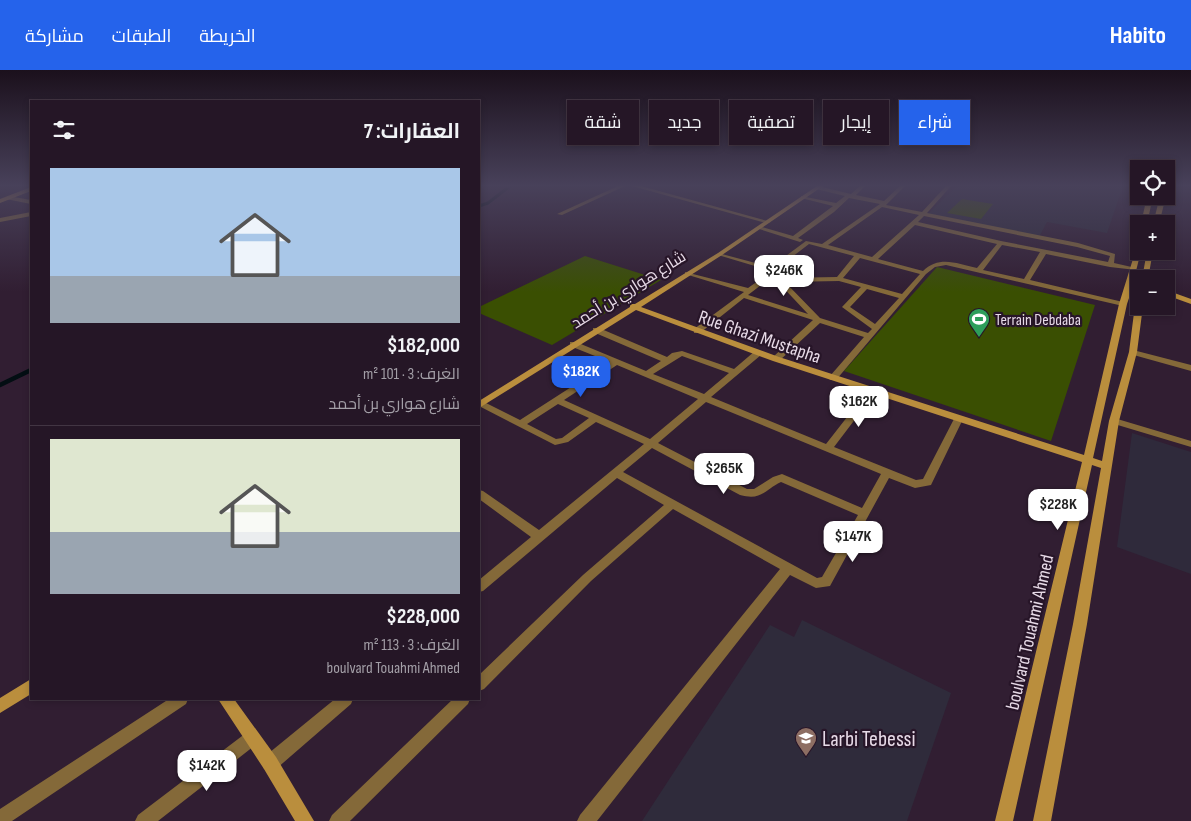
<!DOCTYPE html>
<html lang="ar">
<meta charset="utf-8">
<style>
body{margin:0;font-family:"Sofia Sans Condensed",Cairo,sans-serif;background:#312332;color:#f1f3f6;direction:rtl;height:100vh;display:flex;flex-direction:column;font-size:19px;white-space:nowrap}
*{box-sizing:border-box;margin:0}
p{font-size:16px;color:#a39fa7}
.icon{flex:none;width:28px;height:28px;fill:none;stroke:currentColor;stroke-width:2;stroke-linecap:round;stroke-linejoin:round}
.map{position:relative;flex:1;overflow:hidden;direction:ltr}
.details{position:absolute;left:30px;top:30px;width:450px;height:600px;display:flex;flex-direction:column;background:#251626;border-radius:0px;box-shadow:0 2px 8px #0003,0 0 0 1px #423543;direction:rtl}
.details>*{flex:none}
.banner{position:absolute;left:495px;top:30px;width:475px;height:45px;direction:rtl;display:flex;gap:10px}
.tools{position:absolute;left:1130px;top:90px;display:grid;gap:10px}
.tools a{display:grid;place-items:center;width:45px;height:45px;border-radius:0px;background:#251626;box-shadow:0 2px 8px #0003,0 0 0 1px #423543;font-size:25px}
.price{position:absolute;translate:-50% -42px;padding:0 11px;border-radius:10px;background:#fff;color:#222;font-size:16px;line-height:32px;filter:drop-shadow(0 1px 2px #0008)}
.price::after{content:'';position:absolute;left:50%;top:30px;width:15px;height:11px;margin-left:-8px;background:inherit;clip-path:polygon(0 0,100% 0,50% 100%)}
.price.selected{background:#2563eb;color:#fff}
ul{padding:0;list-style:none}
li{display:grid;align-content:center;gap:10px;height:265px;padding:0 20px}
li+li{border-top:1px solid #423543}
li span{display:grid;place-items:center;height:155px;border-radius:0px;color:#555}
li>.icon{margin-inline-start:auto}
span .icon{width:90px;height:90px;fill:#fffc;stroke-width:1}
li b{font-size:21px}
h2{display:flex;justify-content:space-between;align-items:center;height:60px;padding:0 20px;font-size:21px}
.tag{padding:0 18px;border-radius:0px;background:#251626;box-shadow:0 2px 8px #0003,0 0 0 1px #423543;font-size:18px;line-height:45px}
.tag.selected{background:#2563eb;color:#fff}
header{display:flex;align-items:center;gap:30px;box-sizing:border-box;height:70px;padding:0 25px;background:#2563eb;color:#fff}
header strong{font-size:24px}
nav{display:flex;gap:28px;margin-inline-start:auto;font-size:18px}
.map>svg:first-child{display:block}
.education{fill:#2f2b3b}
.medical{fill:#2f2a3b}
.green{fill:#3a4f02}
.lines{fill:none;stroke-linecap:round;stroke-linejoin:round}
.stream-far1{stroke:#030e13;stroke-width:3}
.stream{stroke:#030e13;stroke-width:4.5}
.street{fill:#846939;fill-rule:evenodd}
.secondary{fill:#ba8e3d;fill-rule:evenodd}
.labels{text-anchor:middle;stroke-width:4.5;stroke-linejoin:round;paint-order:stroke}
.far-street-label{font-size:16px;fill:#e7dae7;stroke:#271528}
.far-poi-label{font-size:16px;fill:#e7dae7;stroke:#271528;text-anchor:start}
.street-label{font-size:19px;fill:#e7dae7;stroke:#271528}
.near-poi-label{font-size:22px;fill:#e7dae7;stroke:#271528;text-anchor:start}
</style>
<header>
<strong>Habito</strong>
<nav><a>الخريطة</a><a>الطبقات</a><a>مشاركة</a></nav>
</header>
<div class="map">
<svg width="1191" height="751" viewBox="0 0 1191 751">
<rect width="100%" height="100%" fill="#311e32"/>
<path class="education" d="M957 116H1123L1107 163 1047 152 1039 167 928 144Z
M802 550 951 623 907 751H642L770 555 794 567Z"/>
<path class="medical" d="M1132 363 1191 382V504L1117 477Z"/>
<path class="green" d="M962 129 993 134 981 149 947 143Z
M585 186 661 210 552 275 479 243V237Z
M937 197 1095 235 1051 371 844 301Z"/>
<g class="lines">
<path class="stream-far1" d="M479 136 488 133 510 116"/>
<path class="stream" d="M0 315 31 300"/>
<path class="street" d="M618 116H625L562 145 557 144Z
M632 116H641L771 152 766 153Z
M818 116 851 124 860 116H865L856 125 884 131 900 116H905L886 135 922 142 946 116H951L927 143 1078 173 1115 184 1114 193 1136 198V200L1110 197 1046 184 1030 210 1123 232 1127 234 1123 236 946 195 935 197 926 204 836 310H830L829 308 830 306 864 267 820 253 779 291H773V287L813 250 744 228 700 263H694V259L744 222 685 204V202L748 218 765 206 768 200 718 185V183L771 197 806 171 822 174 880 134 849 128 834 142 798 168 803 170 800 172 756 158 759 156 793 166 833 136 801 128V126L836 133 845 126 816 119ZM882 137 919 145 872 187 828 175ZM924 146 1077 177 1110 186 1108 192 1001 171 918 152ZM915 155 997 174 977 198C957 194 940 185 923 201L878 189ZM809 174 854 186 837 207 779 208 772 206 775 200ZM1002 175 1040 182 1024 209 983 200ZM860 188 920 204 902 224 843 208ZM769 209 777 211 808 244 748 225ZM839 211 861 217 842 237 872 259 868 263 820 248 785 212ZM867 219 899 228 875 254 850 237Z
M8 126 31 130V134L6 129 5 128Z
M31 142V146L0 152V148Z
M593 258H599L667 287 672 283 682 281 734 299 755 281H761V285L711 327 826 374 869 319H875L876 321 875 323 834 377 916 410 923 409 955 347 958 346 963 349 931 415 915 418 889 408 830 516 816 518 790 505 597 751H577L580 745 780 499 673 439 591 511 484 619 479 621V605L583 505 664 435 617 408 483 521 479 522V510L531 467 479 429V420L483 421 539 460 644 374 596 352 568 372 555 375 479 336V332H484L520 350 610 292 570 276V272H576L646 301 661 291 593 262ZM682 286 729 303 704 324 653 304ZM617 295 698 329 650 369 564 330ZM706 332 881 404 862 438 782 404 773 407 754 419H747L658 373ZM558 334 589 348 562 368 556 369 527 354ZM652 378 740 425C762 431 764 420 781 412L858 445 822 507 817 508 623 402Z
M1130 280H1133L1191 295V301L1130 284Z
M1114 348 1191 371V377L1111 353 1109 351 1111 349Z
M169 629H188L186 634 12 751H0V739Z
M335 629H353L351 634 276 699 270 701 264 699 262 693 264 687Z
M453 629H470L468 634 350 751H329L332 745Z
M252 660 258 663 260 668 258 673 158 751H135L138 745 246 663Z"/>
<path class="secondary" d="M817 116H823L722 185 641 237 779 287 1084 385 1119 234 1137 176 1139 175V181H1141L1131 221 1139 222V226L1130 225 1127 234 1093 388 1102 391 1109 351 1129 282 1135 235 1139 233V236H1143L1137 282 1119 351 1087 554 1051 751H1033L1073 554 1101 398 1092 395 1013 751H995L1082 392 773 291 636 240 479 338V331L630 237V234H635L718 183Z
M31 117V121L0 133V129Z
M1147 126H1153L1147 154H1141Z
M1160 126H1166L1159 154H1153Z
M1147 181H1153L1148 209H1142Z
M1166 220 1191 229V234L1166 225Z
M31 609V624L0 643V628Z
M218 629H234L276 687 314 751H295L264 699Z"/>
</g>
<linearGradient id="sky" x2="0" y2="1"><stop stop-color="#1b101c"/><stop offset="0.52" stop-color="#48415a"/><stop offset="1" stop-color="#48415a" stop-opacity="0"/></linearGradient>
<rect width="1191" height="222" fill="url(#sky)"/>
<defs>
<g id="stadium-pin" transform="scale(1.125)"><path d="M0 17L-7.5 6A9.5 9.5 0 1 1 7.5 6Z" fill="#2e9e5b" stroke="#271528"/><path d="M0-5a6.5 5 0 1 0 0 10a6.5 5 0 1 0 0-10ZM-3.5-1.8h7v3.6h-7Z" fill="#fff"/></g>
<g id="school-pin" transform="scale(1.125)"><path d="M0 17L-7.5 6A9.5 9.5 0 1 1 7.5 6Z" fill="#8d6e63" stroke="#271528"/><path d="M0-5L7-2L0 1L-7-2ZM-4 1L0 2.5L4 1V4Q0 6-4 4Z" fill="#fff"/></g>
</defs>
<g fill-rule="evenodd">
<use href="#stadium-pin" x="979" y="249"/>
<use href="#school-pin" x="806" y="668"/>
</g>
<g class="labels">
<g class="far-street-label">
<text transform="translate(628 219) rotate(-32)" y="6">شارع هواري بن أحمد</text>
</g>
<g class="far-poi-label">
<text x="995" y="255">Terrain Debdaba</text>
</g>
<g class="street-label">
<text transform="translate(760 266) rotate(19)" y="7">Rue Ghazi Mustapha</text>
<text transform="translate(1029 562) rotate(-77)" y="7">boulvard Touahmi Ahmed</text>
</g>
<g class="near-poi-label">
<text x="822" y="676">Larbi Tebessi</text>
</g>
</g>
</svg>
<div class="tools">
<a><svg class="icon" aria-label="locate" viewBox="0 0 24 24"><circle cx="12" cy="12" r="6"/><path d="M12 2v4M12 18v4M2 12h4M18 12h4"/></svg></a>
<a>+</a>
<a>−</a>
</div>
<b class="price" style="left:784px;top:227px">$246K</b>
<b class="price selected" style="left:581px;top:328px">$182K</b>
<b class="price" style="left:859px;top:358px">$162K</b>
<b class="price" style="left:724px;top:425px">$265K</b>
<b class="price" style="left:1058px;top:461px">$228K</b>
<b class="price" style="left:853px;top:493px">$147K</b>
<b class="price" style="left:207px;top:722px">$142K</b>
<div class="banner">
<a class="tag selected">شراء</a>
<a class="tag">إيجار</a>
<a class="tag">تصفية</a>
<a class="tag">جديد</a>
<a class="tag">شقة</a>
</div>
<section class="details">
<h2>العقارات: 7<svg class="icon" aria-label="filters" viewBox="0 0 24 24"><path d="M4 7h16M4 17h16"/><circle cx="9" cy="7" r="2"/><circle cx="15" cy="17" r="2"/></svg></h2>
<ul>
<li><span style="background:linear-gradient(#a9c7e8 70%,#9aa5b1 0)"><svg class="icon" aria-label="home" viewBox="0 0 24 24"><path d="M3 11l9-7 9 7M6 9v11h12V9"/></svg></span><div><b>$182,000</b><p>الغرف: 3 · 101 m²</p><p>شارع هواري بن أحمد</p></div></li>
<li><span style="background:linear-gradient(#dfe7d0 60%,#9aa5b1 0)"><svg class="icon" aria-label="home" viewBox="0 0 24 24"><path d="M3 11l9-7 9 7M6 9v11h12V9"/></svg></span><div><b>$228,000</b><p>الغرف: 3 · 113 m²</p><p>boulvard Touahmi Ahmed</p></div></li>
</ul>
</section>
</div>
